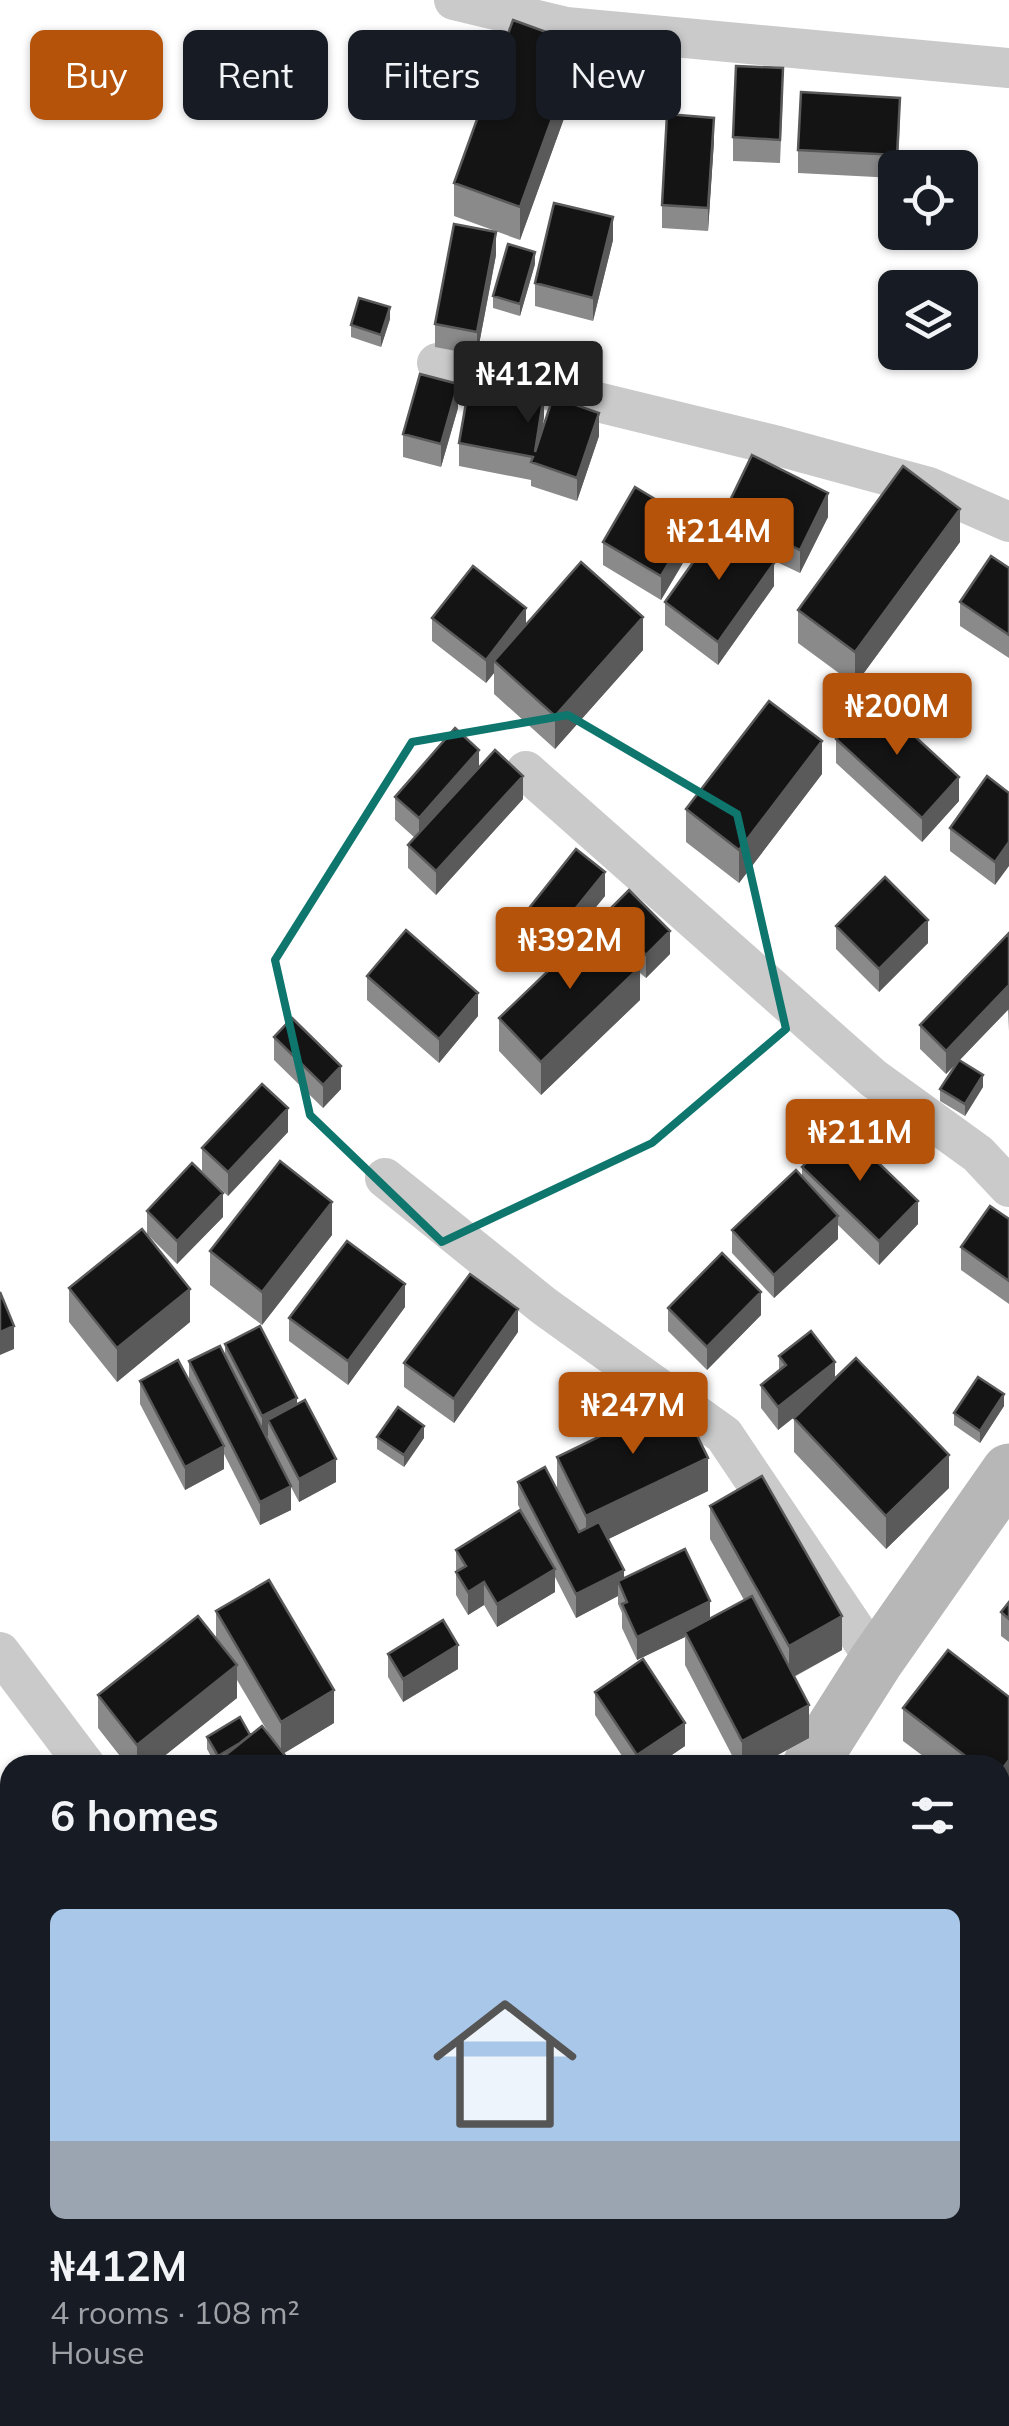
<!DOCTYPE html>
<meta charset="utf-8">
<style>
body{margin:0;font-family:Mulish,sans-serif;background:#242831;color:#f1f3f6;height:100vh;display:flex;flex-direction:column;font-size:38px;white-space:nowrap}
*{box-sizing:border-box;margin:0}
p{font-size:32px;color:#9ea1a6}
.icon{flex:none;width:55px;height:55px;fill:none;stroke:currentColor;stroke-width:2;stroke-linecap:round;stroke-linejoin:round}
.map{position:relative;flex:1;overflow:hidden}
.sheet{position:absolute;left:0px;top:1755px;width:1010px;height:672px;display:flex;flex-direction:column;background:#171b24;border-radius:30px 30px 0 0;box-shadow:0 2px 8px #0004}
.sheet>*{flex:none}
.guide{position:absolute;left:30px;top:30px;width:950px;height:90px;display:flex;gap:20px}
.tools{position:absolute;left:878px;top:150px;display:grid;gap:20px}
.tools a{display:grid;place-items:center;width:100px;height:100px;border-radius:15px;background:#171b24;box-shadow:0 2px 8px #0004;font-size:50px}
.price{position:absolute;translate:-50% -85px;padding:0 22px;border-radius:10px;background:#b45309;color:#fff;font-size:32px;line-height:65px;filter:drop-shadow(0 2px 5px #0008)}
.price::after{content:'';position:absolute;left:50%;top:60px;width:30px;height:22px;margin-left:-15px;background:inherit;clip-path:polygon(0 0,100% 0,50% 100%)}
.price.on{background:#222;color:#fff}
ul{padding:0;list-style:none}
li{display:grid;align-content:center;gap:20px;height:530px;padding:0 50px}
li span{display:grid;place-items:center;height:310px;border-radius:15px;color:#555}
li>.icon{margin-inline-start:auto}
span .icon{width:180px;height:180px;fill:#fffc;stroke-width:1}
li b{font-size:42px}
h2{display:flex;justify-content:space-between;align-items:center;height:120px;padding:0 50px;font-size:42px}
.chip{padding:0 35px;border-radius:15px;background:#171b24;box-shadow:0 2px 8px #0004;font-size:35px;line-height:90px}
.chip.on{background:#b45309;color:#fff}
.map>svg:first-child{display:block}
.lines{fill:none;stroke-linecap:round;stroke-linejoin:round}
.street{stroke:#cacaca;stroke-width:40}
.secondary{stroke:#b7b7b7;stroke-width:55}
.wall{fill:#8a8a8a}
.shaded-wall{fill:#5a5a5a}
.building{fill:#141414;stroke:#5a5a5a;stroke-width:2.5}
.marked{fill:none;stroke:#0f766e;stroke-width:8;stroke-linejoin:round}
</style>
<div class="map">
<svg width="1009" height="2426" viewBox="0 0 1009 2426">
<rect width="100%" height="100%" fill="#fff"/>
<g class="lines">
<path class="street" d="M454 0 566 27 1009 68
M437 363 778 446 929 487 1009 522
M526 771 873 1078 978 1154 1009 1187
M385 1178 544 1306 724 1435 876 1661
M0 1652 85 1765
M1000 1887 1009 1893
M926 2418 935 2426
M581 2426 591 2418"/>
<path class="secondary" d="M810 1765 876 1661 1009 1471
M59 2426 61 2418"/>
</g>
<path class="wall" d="M579 77 520 240 454 216V183Z
M783 91 780 163 733 161V137Z
M900 121 898 168H895V178L798 173V150Z
M714 141 708 231 662 228V205Z
M613 240 593 321 535 306V283Z
M496 255 477 355 435 347V324Z
M535 264 520 316 493 308V296Z
M390 319 381 347 351 337V325Z
M458 408 441 467 403 457V434Z
M544 417 542 430 599 436 577 501 531 486V480L459 466V443Z
M724 513 828 517 800 573 764 556 774 586 718 665 665 625V602L724 526Z
M603 542 693 546 661 600 603 565Z
M960 542 855 685 798 643V610Z
M1009 568V658L960 626V602Z
M432 618 526 624 643 650 555 749 494 694V673L486 683 432 641Z
M836 739 959 801 922 842 836 763Z
M479 767 523 799 436 895 408 868V845L415 838 395 820V797Z
M822 774 739 883 686 842V809Z
M1009 793 995 885 950 851V828Z
M605 896 550 963 522 940V917Z
M605 914 670 954 646 978 640 973V1000L541 1095 499 1051V1018L605 930Z
M836 926 928 943 879 992 836 949Z
M1009 933V1031L1008 1009 960 1060 983 1087 965 1116 940 1101V1089L956 1064 946 1074 920 1049V1025Z
M367 976 478 1016 439 1063 367 1000Z
M274 1037 341 1089 323 1108 274 1060Z
M288 1132 228 1196 202 1171V1148Z
M802 1167 918 1224 879 1265 838 1225V1239L774 1298 732 1253V1230L802 1177Z
M147 1211 223 1217 177 1264 147 1234Z
M1009 1219V1304L961 1270V1247Z
M332 1235 262 1325 210 1285V1251Z
M69 1288 190 1322 117 1382 69 1322Z
M405 1307 348 1385 289 1341V1318Z
M668 1308 761 1315 707 1370 668 1331Z
M518 1332 454 1423 404 1387V1363Z
M225 1344 297 1405 336 1482 299 1502 283 1472 291 1510 260 1525 224 1454V1469L185 1490 140 1404V1381L189 1380V1361L225 1356Z
M779 1356 835 1379 949 1488 886 1549 794 1452V1418L800 1412 778 1430 761 1408V1385L779 1370Z
M1004 1406 980 1443 954 1425V1413Z
M377 1437 424 1438 404 1467 377 1449Z
M557 1457 708 1491 608 1539 624 1578 710 1618 744 1600 710 1539V1506L842 1650 794 1677 809 1738 759 1765H737L685 1665V1637L637 1660 622 1628V1613L618 1604V1596L576 1618 555 1577V1592L497 1627 484 1605 468 1615 456 1595V1550L525 1519 518 1505V1482L557 1491Z
M1009 1602V1642L1001 1636V1612Z
M216 1611 334 1723 284 1753 287 1765 215 1764 207 1749V1737L250 1735 272 1739 237 1680V1698L153 1765H127L98 1728V1695L216 1638Z
M388 1654 458 1669 403 1702 388 1677Z
M595 1692 685 1746 657 1765H628L595 1715Z
M1009 1697V1793L1000 1805V1765H935L903 1741V1708Z
M1009 1953V2125L1007 2124V2095L1000 2105Z
M10 2206V2235L7 2233V2209Z
M1009 2292V2418L1001 2424 996 2418H1000V2299Z
M628 2418H766L755 2426H620Z
M786 2418H912V2426H779Z"/>
<path class="shaded-wall" d="M579 44V77L520 240V207Z
M714 118V141L708 231V208Z
M613 217V240L593 321V298Z
M496 232V255L477 355V332Z
M535 252V264L520 316V304Z
M390 307V319L381 347V335Z
M458 384V408L441 467V444Z
M544 394V417L537 464 535 452Z
M599 413V436L577 501V478Z
M828 493V517L800 573V550Z
M960 509V542L855 685V652Z
M693 522V546L661 600V576Z
M774 563V586L718 665V642Z
M526 608V632L494 661V673L486 683V660Z
M643 617V650L555 749V716Z
M822 741V774L739 883V850Z
M479 750V774L419 842V818Z
M523 776V799L436 895V871Z
M959 777V801L922 842V818Z
M1009 842V866L995 885V862Z
M605 872V896L550 963V940Z
M928 920V943L879 992V969Z
M670 931V954L646 978V955Z
M640 967V1000L541 1095V1062Z
M1009 985V1009L946 1074V1051Z
M478 993V1016L439 1063V1039Z
M341 1066V1089L323 1108V1085Z
M983 1075V1087L965 1116V1104Z
M288 1108V1132L228 1196V1172Z
M223 1193V1217L177 1264V1241Z
M918 1201V1224L879 1265V1241Z
M332 1202V1235L262 1325V1292Z
M838 1216V1239L774 1298V1275Z
M405 1284V1307L348 1385V1361Z
M190 1289V1322L117 1382V1348Z
M761 1292V1315L707 1370V1347Z
M518 1309V1332L454 1423V1399Z
M14 1326V1349L0 1355V1332Z
M835 1362V1385L778 1430V1407Z
M1004 1394V1406L980 1443V1431Z
M297 1398V1421L268 1420V1436L262 1439V1416Z
M424 1426V1438L404 1467V1455Z
M224 1446V1469L185 1490V1467Z
M949 1455V1488L886 1549V1516Z
M708 1458V1491L586 1550V1516Z
M336 1459V1482L299 1502V1479Z
M291 1486V1510L260 1525V1502Z
M555 1569V1592L497 1627V1604Z
M624 1570V1593L618 1581V1596L576 1618V1594Z
M484 1582V1605L468 1615V1592Z
M710 1601V1625L685 1632V1637L637 1660V1637Z
M842 1616V1650L789 1679V1646Z
M458 1645V1669L403 1702V1679Z
M237 1665V1698L153 1765H137V1745Z
M334 1690V1723L281 1755V1722Z
M809 1705V1738L759 1765H742V1741Z
M685 1723V1746L657 1765H637V1755Z
M1009 1760V1793L1000 1805V1772Z
M10 1891V1914L0 1926V1902Z
M1009 1919V1942L1000 1957V1933Z
M1009 2059V2092L1007 2091V2095L1000 2105V2072Z
M1009 2384V2418L1001 2424V2391Z
M505 2418H516L506 2426Z
M735 2418H766L755 2426H735Z
M903 2418H912V2426H896Z"/>
<path class="building" d="M513 20 579 44 520 207 454 183Z
M736 66 783 68 780 140 733 137Z
M801 92 900 98 897 155 798 150Z
M667 114 714 118 708 208 662 205Z
M554 203 613 217 593 298 535 283Z
M454 224 496 232 477 332 435 324Z
M508 244 535 252 520 304 493 296Z
M359 298 390 307 381 335 351 325Z
M420 374 458 384 441 444 403 434Z
M470 380 544 394 535 452 553 397 599 413 577 478 531 462 533 457 459 443Z
M752 455 828 493 800 550 724 513Z
M903 466 960 509 855 652 798 610Z
M635 487 693 522 661 576 603 542Z
M720 524 774 563 718 642 665 602Z
M991 556 1009 568V635L960 602Z
M581 562 643 617 555 716 494 661Z
M473 566 526 608 486 660 432 618Z
M873 698 959 777 922 818 836 739Z
M769 701 822 741 739 850 686 809Z
M455 728 479 750 419 818 395 797Z
M495 750 523 776 436 871 408 845Z
M987 776 1009 793V842L995 862 950 828Z
M576 849 605 872 550 940 522 917Z
M885 877 928 920 879 969 836 926Z
M629 890 670 931 646 955 605 914Z
M598 923 640 967 541 1062 499 1018Z
M406 930 478 993 439 1039 367 976Z
M1009 933V985L946 1051 920 1025Z
M292 1018 341 1066 323 1085 274 1037Z
M959 1060 983 1075 965 1104 940 1089Z
M262 1084 288 1108 228 1172 202 1148Z
M841 1127 918 1201 879 1241 802 1167Z
M280 1161 332 1202 262 1292 210 1251Z
M192 1163 223 1193 177 1241 147 1211Z
M796 1170 838 1216 774 1275 732 1230Z
M990 1206 1009 1219V1281L961 1247Z
M142 1229 190 1289 117 1348 69 1288Z
M347 1241 405 1284 348 1361 289 1318Z
M722 1253 761 1292 707 1347 668 1308Z
M470 1274 518 1309 454 1399 404 1363Z
M0 1292 14 1326 0 1332Z
M260 1326 297 1398 262 1416 225 1344Z
M811 1331 835 1362 778 1407 761 1385 786 1365 779 1356Z
M220 1346 291 1486 260 1502 189 1361Z
M856 1358 949 1455 886 1516 794 1418Z
M178 1360 224 1446 185 1467 140 1381Z
M978 1377 1004 1394 980 1431 954 1413Z
M679 1398 708 1458 586 1516 557 1457Z
M305 1400 336 1459 299 1479 268 1420Z
M398 1407 424 1426 404 1455 377 1437Z
M545 1467 579 1532 599 1522 624 1570 576 1594 518 1482Z
M762 1476 842 1616 789 1646 710 1506Z
M520 1510 555 1569 497 1604 484 1582 468 1592 456 1572 466 1566 456 1550Z
M685 1549 710 1601 637 1637 622 1604 627 1602 618 1581Z
M269 1580 334 1690 281 1722 216 1611Z
M752 1596 809 1705 742 1741 685 1632Z
M1009 1602V1619L1001 1612Z
M198 1616 237 1665 137 1745 98 1695Z
M443 1620 458 1645 403 1679 388 1654Z
M948 1650 1009 1697V1760L1000 1772V1765H977L903 1708Z
M643 1659 685 1723 637 1755 595 1692Z
M240 1717 250 1735 240 1743 218 1756 207 1737Z
M262 1726 287 1758 278 1765H213Z
M10 1832V1891L0 1902V1843Z
M1000 1896 1009 1902V1919L1000 1933Z
M1009 1953V2059L1000 2072V1966Z
M1009 2292V2384L1001 2391 1000 2389V2299Z
M175 2418H258L263 2423 260 2426H175L171 2421Z
M302 2418H378L386 2426H304L299 2421Z
M408 2418H503L510 2426H410L405 2420Z
M628 2418H652L661 2426H620Z
M670 2418H729L731 2421 725 2426H677Z
M786 2418H820L830 2426H779Z
M834 2418H903L896 2426H844Z"/>
<path class="marked" d="M568 715 737 814 786 1029 652 1143 442 1242 310 1115 275 960 412 742Z"/>
</svg>
<div class="tools">
<a><svg class="icon" aria-label="locate" viewBox="0 0 24 24"><circle cx="12" cy="12" r="6"/><path d="M12 2v4M12 18v4M2 12h4M18 12h4"/></svg></a>
<a><svg class="icon" aria-label="layers" viewBox="0 0 24 24"><path d="M12 4l9 5-9 5-9-5zM3 14l9 5 9-5"/></svg></a>
</div>
<b class="price on" style="left:528px;top:426px">₦412M</b>
<b class="price" style="left:719px;top:583px">₦214M</b>
<b class="price" style="left:897px;top:758px">₦200M</b>
<b class="price" style="left:570px;top:992px">₦392M</b>
<b class="price" style="left:860px;top:1184px">₦211M</b>
<b class="price" style="left:633px;top:1457px">₦247M</b>
<div class="guide">
<a class="chip on">Buy</a>
<a class="chip">Rent</a>
<a class="chip">Filters</a>
<a class="chip">New</a>
</div>
<section class="sheet">
<h2>6 homes<svg class="icon" aria-label="filters" viewBox="0 0 24 24"><path d="M4 7h16M4 17h16"/><circle cx="9" cy="7" r="2"/><circle cx="15" cy="17" r="2"/></svg></h2>
<ul>
<li><span style="background:linear-gradient(#a9c7e8 75%,#9aa5b1 0)"><svg class="icon" aria-label="home" viewBox="0 0 24 24"><path d="M3 11l9-7 9 7M6 9v11h12V9"/></svg></span><div><b>₦412M</b><p>4 rooms · 108 m²</p><p>House</p></div></li>
</ul>
</section>
</div>
